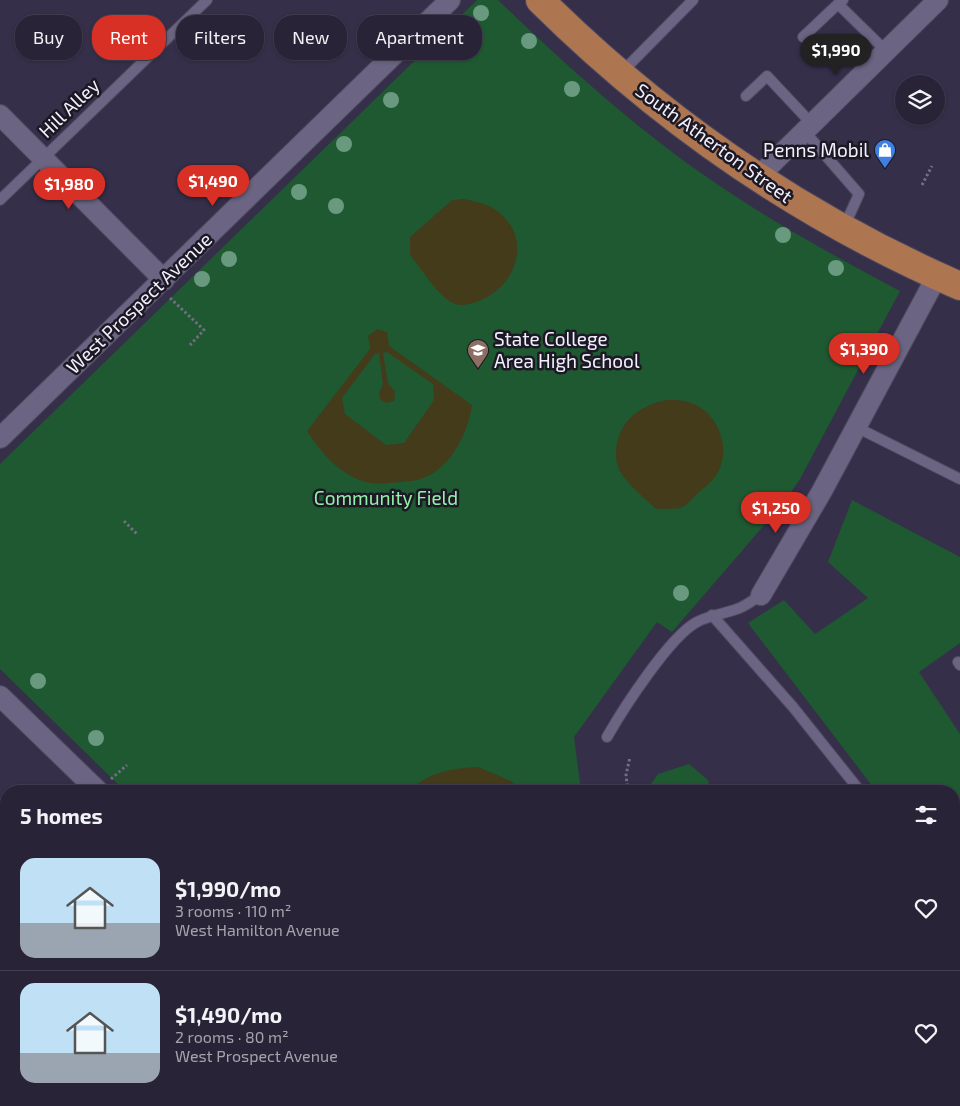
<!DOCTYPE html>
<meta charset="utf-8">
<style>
body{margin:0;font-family:"Exo 2",sans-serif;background:#342f42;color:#f1f3f6;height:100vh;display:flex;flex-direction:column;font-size:19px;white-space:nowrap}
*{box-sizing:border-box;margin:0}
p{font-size:16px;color:#a5a4ad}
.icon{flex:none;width:28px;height:28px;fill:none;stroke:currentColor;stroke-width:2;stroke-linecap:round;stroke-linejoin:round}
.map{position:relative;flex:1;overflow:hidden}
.panel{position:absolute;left:0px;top:785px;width:960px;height:321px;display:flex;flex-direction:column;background:#282337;border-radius:20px 20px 0 0;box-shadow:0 1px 4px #0004,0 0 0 1px #444052}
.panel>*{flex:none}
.banner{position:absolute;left:15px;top:15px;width:500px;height:45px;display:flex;gap:10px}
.tools{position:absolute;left:895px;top:75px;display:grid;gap:10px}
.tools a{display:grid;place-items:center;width:50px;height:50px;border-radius:50%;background:#282337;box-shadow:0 1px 4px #0004,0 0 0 1px #444052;font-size:25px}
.price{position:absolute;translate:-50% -42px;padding:0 11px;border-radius:18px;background:#d93025;color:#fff;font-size:16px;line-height:32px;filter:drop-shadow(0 1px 2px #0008)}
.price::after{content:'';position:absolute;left:50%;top:30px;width:15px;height:11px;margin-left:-8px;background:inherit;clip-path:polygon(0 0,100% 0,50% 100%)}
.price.selected{background:#222;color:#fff}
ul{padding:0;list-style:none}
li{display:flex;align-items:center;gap:15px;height:125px;padding:0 20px}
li+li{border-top:1px solid #444052}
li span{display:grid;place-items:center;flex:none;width:140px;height:100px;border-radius:15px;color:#555}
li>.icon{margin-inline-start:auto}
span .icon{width:60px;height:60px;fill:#fffc;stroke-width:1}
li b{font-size:21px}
h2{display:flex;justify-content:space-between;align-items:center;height:60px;padding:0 20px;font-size:21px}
.pill{padding:0 18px;border-radius:20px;background:#282337;box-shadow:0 1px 4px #0004,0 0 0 1px #444052;font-size:18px;line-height:45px}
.pill.selected{background:#d93025;color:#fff}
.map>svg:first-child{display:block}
.green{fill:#1f5931}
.sand{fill:#443b1b;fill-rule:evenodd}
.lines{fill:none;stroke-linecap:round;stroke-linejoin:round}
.lane-casing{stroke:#504a61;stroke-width:12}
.street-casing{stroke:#504a61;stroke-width:22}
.primary-casing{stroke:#504a61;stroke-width:30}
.path{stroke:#736e84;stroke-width:3;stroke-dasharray:2.5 2.5;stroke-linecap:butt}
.lane{stroke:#6b6482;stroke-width:10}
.street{stroke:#6b6482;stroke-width:20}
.primary{stroke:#ad7651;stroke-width:28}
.tree{fill:#699a7f}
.labels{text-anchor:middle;stroke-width:5;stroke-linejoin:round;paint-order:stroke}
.street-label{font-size:19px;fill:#f3f0fe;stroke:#1c1925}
.poi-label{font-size:19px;fill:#f3f0fe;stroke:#1c1925;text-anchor:end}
.park-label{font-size:19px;fill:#94f1ab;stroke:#1c1925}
</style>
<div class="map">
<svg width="960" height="1106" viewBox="0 0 960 1106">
<rect width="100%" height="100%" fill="#352f49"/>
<path class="green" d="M477 0H498C572 71 648 140 735 196 788 231 844 261 900 291L800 479 785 501 672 632 657 622 574 737 581 791H125L0 669V464Z
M852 500 960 557V643L919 672 960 734V828H954V791H876L748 623 784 600 815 634 868 598 828 562Z
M689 764 708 780 711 791H646L658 774Z
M255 1100H538L534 1106H249Z"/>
<path class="sand" d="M464 199C474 201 484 203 493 208 534 234 519 285 479 301 471 304 461 307 453 303 438 296 421 268 410 255V237L452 200Z
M377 329 387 332 389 346 472 405C468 433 451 468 423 478 417 481 408 481 400 482 391 483 376 485 366 482 340 475 321 453 307 431L370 349 368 336ZM387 352 433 384 434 400 404 443 386 445 345 414 342 398 375 354 379 353 383 384 379 393 380 399 386 403 394 401 395 392 388 383 383 353Z
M667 400C676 400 685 400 694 404 721 416 733 454 714 478 710 484 702 489 697 494 693 498 688 504 683 507 676 510 663 508 656 509 645 498 632 488 623 476 618 470 616 461 616 454 616 423 639 405 667 400Z
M478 767 511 781 520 791H410C428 772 453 768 478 767Z"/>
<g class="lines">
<g class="lane-casing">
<path id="lane" d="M843 0 838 4 886 51
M803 37 838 4
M621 73 693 0
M746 96 767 76 812 124
M805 132 859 194 844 227
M0 200 207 0
M856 427 960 479
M712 615 793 707 860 791
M958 662 960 665
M607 737C623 709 670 636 697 622 710 615 724 614 737 609 746 606 753 600 761 595
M954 848 960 849
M954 929 960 930
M632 1106 638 1100"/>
</g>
<g class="street-casing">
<path id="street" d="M0 115 164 280
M757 178 938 0
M0 438 450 0
M761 595 822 491 937 276
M0 696 98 791
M0 915 6 909
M954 1044 960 1039
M910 1106 912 1100"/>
</g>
<g class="primary-casing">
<path id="primary" d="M540 0C662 121 803 218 960 286"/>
</g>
<path class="path" d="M922 185 932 166
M170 298 204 330 190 345
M124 521 137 534
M111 779 127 765
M628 791 626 775 630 757
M388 1100 392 1106
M325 1106 329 1100"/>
<use href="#lane" class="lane"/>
<use href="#street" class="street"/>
<use href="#primary" class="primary"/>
</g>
<g class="tree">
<circle cx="481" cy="13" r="8"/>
<circle cx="529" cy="41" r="8"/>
<circle cx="572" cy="89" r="8"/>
<circle cx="391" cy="100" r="8"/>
<circle cx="344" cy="144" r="8"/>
<circle cx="299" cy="192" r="8"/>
<circle cx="336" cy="206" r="8"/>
<circle cx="783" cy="235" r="8"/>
<circle cx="229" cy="259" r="8"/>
<circle cx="836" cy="268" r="8"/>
<circle cx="202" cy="279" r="8"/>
<circle cx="681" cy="593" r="8"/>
<circle cx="38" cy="681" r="8"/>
<circle cx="96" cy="738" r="8"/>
</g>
<defs>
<g id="shop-pin" transform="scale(1.125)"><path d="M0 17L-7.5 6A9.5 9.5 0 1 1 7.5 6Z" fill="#3f7fe0" stroke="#1c1925"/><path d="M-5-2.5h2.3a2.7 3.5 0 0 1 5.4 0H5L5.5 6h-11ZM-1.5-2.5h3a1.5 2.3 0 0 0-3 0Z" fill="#fff"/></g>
<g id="school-pin" transform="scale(1.125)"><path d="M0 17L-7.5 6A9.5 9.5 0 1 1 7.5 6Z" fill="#8d6e63" stroke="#1c1925"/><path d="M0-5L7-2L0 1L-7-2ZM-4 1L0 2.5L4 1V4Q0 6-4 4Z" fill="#fff"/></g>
</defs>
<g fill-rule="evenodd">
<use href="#shop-pin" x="885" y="150"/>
<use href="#school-pin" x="478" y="350"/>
</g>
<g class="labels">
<g class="street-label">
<text transform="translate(69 108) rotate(-44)" y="7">Hill Alley</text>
<text transform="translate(714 143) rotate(36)" y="7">South Atherton Street</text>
<text transform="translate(139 303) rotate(-44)" y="7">West Prospect Avenue</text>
</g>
<g class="poi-label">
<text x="869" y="157">Penns Mobil</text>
<text x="494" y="346" text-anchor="start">State College<tspan x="494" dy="22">Area High School</tspan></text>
</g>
<g class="park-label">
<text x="386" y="505">Community Field</text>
</g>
</g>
</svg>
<div class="tools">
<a><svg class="icon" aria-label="layers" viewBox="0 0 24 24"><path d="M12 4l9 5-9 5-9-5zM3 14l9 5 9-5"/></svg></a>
</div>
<b class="price selected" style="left:836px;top:76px">$1,990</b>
<b class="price" style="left:213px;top:207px">$1,490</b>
<b class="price" style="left:69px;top:210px">$1,980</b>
<b class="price" style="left:864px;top:375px">$1,390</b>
<b class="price" style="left:776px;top:534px">$1,250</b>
<div class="banner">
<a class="pill">Buy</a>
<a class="pill selected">Rent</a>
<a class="pill">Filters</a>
<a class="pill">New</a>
<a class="pill">Apartment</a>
</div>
<section class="panel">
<h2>5 homes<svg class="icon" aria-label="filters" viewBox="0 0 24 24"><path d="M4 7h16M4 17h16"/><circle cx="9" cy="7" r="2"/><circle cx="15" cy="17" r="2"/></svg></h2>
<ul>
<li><span style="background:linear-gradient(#bfe0f5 65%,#9aa5b1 0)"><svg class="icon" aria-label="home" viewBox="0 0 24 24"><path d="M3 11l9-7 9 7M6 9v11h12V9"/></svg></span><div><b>$1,990/mo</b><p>3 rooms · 110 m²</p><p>West Hamilton Avenue</p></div><svg class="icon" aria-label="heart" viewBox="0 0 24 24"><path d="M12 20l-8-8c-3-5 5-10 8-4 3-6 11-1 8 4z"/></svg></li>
<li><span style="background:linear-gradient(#bfe0f5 70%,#9aa5b1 0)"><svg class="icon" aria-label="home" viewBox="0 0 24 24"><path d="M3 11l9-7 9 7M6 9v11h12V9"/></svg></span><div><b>$1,490/mo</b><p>2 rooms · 80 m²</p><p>West Prospect Avenue</p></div><svg class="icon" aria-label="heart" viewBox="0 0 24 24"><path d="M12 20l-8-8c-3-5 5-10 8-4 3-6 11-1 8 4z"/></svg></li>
</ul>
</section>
</div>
